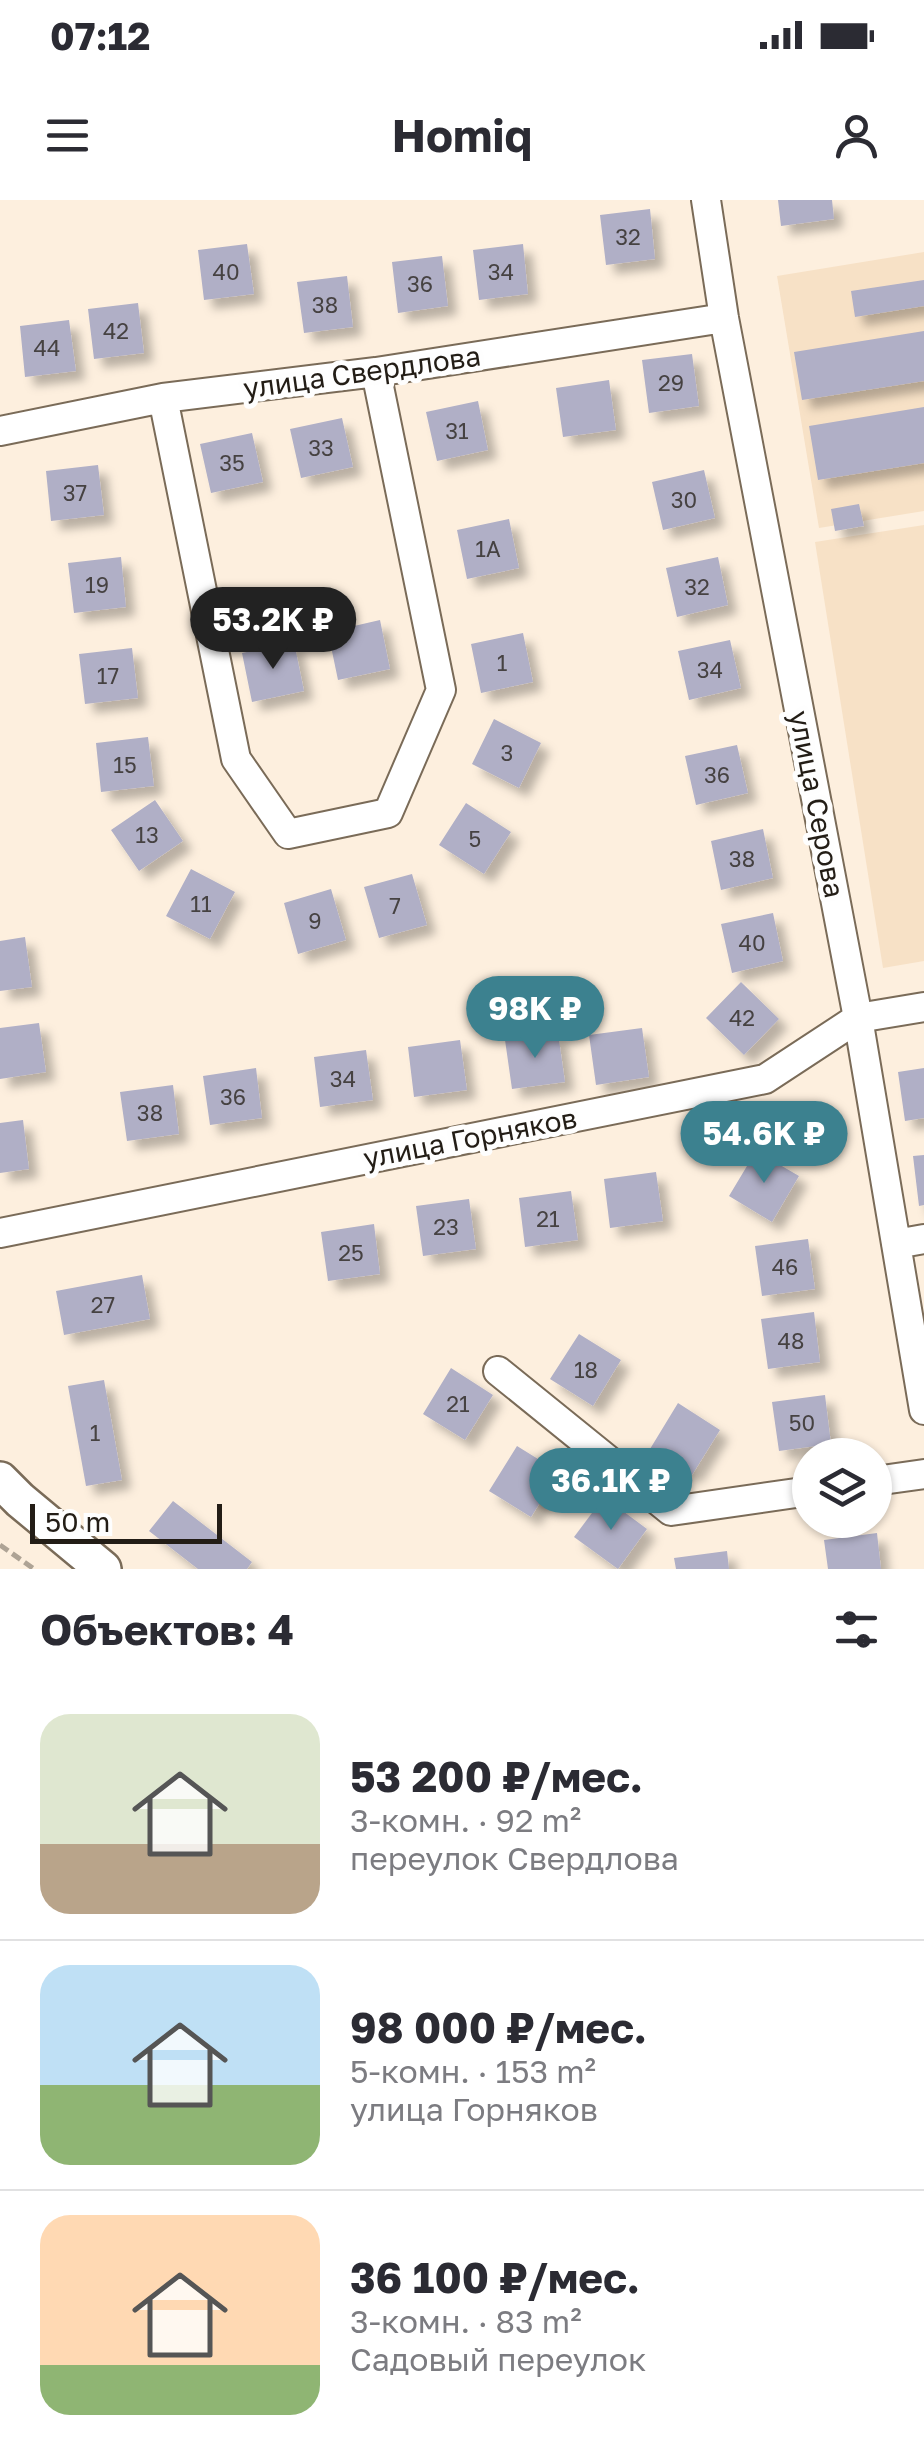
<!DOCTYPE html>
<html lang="ru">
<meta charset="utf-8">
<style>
body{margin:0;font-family:"Golos Text",sans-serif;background:#f2f2f3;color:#2b2b33;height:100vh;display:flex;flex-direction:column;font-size:38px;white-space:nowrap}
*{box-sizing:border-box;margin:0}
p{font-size:32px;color:#7c7c81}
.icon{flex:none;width:55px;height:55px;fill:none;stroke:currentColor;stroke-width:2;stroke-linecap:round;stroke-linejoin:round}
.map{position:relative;height:1369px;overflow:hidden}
.sheet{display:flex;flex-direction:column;background:#fff;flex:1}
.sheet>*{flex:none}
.tools{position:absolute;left:792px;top:1238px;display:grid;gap:20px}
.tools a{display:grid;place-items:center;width:100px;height:100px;border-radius:50%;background:#fff;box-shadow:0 2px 8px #0004;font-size:50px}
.scale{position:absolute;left:30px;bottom:25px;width:192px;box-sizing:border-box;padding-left:10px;border:5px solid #231d16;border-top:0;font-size:28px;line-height:35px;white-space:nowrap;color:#231d16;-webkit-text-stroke:8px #fefefe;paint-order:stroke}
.price{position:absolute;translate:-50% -85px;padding:0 22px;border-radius:35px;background:#3c818f;color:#fff;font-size:32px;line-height:65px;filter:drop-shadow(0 2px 5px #0008)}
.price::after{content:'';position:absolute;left:50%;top:60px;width:30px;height:22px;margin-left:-15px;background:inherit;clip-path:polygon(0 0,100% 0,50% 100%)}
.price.on{background:#222;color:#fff}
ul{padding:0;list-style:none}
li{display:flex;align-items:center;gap:30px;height:250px;padding:0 40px}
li+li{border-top:2px solid #e1e1e2}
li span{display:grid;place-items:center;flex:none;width:280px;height:200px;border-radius:30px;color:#555}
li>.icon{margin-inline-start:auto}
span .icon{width:120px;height:120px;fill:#fffc;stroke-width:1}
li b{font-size:42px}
h2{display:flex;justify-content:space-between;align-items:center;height:120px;padding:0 40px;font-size:42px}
.status{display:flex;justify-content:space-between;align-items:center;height:70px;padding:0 50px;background:#fff;direction:ltr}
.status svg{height:28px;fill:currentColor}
header{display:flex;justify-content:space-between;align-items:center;height:130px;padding:0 40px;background:#fff;font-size:45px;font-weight:700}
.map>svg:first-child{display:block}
.built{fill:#f7e1c6}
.building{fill:#b0afc6;filter:url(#shadow)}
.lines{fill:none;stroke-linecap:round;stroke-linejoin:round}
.minor-casing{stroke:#7a6b58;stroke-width:32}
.tertiary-casing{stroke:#7a6b58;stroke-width:40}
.path{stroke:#aea395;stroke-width:5;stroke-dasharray:10 5;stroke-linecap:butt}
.minor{stroke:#fff;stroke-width:28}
.tertiary{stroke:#fff;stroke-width:35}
.labels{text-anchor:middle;stroke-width:10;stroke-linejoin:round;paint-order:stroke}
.number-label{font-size:22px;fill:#464242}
.street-label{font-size:28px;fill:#231d16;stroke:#fefefe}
</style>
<div class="status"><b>07:12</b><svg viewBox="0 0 49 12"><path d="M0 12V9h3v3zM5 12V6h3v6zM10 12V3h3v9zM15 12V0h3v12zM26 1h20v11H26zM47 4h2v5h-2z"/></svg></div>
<header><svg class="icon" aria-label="menu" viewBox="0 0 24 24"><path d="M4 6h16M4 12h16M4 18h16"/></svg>Homiq<svg class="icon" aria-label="person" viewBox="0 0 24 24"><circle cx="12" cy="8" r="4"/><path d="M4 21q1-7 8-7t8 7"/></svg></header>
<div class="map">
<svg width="924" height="1369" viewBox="0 0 924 1369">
<defs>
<filter id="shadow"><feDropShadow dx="9" dy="9" stdDeviation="5" flood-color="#0004"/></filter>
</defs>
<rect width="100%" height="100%" fill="#fdefde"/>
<path class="built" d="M924 52V311L819 328 777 76Z
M924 325V761L883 768 815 342Z"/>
<path class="building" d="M778 0H832L834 19 781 26Z
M650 9 655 59 606 65 600 15Z
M247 44 254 94 204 100 198 50Z
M523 44 528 94 479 100 473 50Z
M442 56 448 106 398 113 392 62Z
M347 76 353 127 304 133 297 82Z
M924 80V106L855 117 851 91Z
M138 103 144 153 94 159 88 109Z
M69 120 76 171 25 177 20 126Z
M924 131V181L802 200 794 152Z
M692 154 699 206 649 213 642 160Z
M609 180 616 230 563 237 556 188Z
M478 201 488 250 437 261 426 212Z
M924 207V263L818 280 809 226Z
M342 218 353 267 301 278 290 229Z
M252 233 263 282 211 293 200 244Z
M98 265 104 315 51 321 46 271Z
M704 270 715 318 663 330 652 282Z
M859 304 864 326 835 331 831 309Z
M509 319 519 368 467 379 457 330Z
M121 357 126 407 74 413 68 363Z
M718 357 728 405 677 417 666 368Z
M380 420 390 469 338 480 328 432Z
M523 433 533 482 481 493 471 444Z
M730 440 741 488 689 500 678 451Z
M294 442 304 491 252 502 242 453Z
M132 448 138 498 85 504 79 454Z
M494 519 541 543 519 588 472 564Z
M148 537 154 586 101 592 96 543Z
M737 545 748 593 696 605 685 556Z
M155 600 183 641 139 671 111 630Z
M466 603 511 632 484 674 439 645Z
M763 629 773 678 721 690 711 641Z
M191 669 235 692 210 739 166 716Z
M412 674 427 725 379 738 364 687Z
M331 689 346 740 298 754 284 703Z
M773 713 783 761 732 773 721 724Z
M25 737 32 787 0 791V741Z
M741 782 779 819 744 855 706 818Z
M39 823 46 872 0 879V828Z
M642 828 649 877 596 885 589 835Z
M558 833 565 882 512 889 505 840Z
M460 840 467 890 414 897 408 847Z
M366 850 373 900 320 907 314 857Z
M256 868 262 918 210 925 203 876Z
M924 868V918L905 921 898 872Z
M173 885 179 934 127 941 120 892Z
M23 920 29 969 0 973V923Z
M756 951 799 976 772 1022 729 996Z
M924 955V1005L919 1006 913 956Z
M656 972 663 1021 610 1028 604 979Z
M571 991 578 1040 525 1047 519 998Z
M469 999 476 1049 423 1056 416 1006Z
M374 1024 380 1074 328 1081 321 1032Z
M808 1039 815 1089 762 1096 755 1046Z
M142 1075 150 1119 64 1135 56 1091Z
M814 1112 820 1162 768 1169 761 1119Z
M579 1134 621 1160 593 1206 550 1179Z
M451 1168 493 1195 465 1240 423 1214Z
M104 1180 122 1280 86 1286 68 1186Z
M825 1195 831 1244 779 1251 772 1202Z
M678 1203 720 1230 692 1275 650 1249Z
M517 1246 559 1272 531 1317 489 1291Z
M604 1297 647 1329 618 1369 574 1337Z
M173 1301 252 1362 247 1369H198L149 1331Z
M877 1333 881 1369H828L824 1340Z
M727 1351 729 1369H676L674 1358Z"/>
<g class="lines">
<g class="minor-casing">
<path id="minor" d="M706 0 724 118 858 818 924 1210
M163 198 236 559 288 634 388 613 441 490 376 172
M0 231 163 198 376 172 724 118
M0 1033 765 879 858 818 924 807
M896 1044 924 1039
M498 1171 671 1311 810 1291
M875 1281 924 1274"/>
</g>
<g class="tertiary-casing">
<path id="tertiary" d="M0 1280 20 1300 103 1369"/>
</g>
<path class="path" d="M0 1345 34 1369"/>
<use href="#minor" class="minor"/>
<use href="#tertiary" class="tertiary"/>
</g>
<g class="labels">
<g class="number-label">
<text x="628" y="45">32</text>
<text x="226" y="80">40</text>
<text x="501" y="80">34</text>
<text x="420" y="92">36</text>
<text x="325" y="113">38</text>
<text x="116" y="139">42</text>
<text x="47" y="156">44</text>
<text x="671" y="191">29</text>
<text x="457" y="239">31</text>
<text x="321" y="256">33</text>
<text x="232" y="271">35</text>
<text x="75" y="301">37</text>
<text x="684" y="308">30</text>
<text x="488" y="357">1А</text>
<text x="97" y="393">19</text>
<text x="697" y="395">32</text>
<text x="502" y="471">1</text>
<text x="710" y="478">34</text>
<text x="108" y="484">17</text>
<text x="507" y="561">3</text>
<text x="125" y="573">15</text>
<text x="717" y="583">36</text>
<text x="147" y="643">13</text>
<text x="475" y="647">5</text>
<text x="742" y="667">38</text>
<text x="201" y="712">11</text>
<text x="395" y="714">7</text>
<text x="315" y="729">9</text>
<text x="752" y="751">40</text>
<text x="742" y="826">42</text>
<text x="343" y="887">34</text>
<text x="233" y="905">36</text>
<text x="150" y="921">38</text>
<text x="548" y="1027">21</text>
<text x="446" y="1035">23</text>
<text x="351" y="1061">25</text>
<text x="785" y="1075">46</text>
<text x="103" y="1113">27</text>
<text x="791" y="1149">48</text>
<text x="586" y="1178">18</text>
<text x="458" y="1212">21</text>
<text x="802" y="1231">50</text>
<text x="95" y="1241">1</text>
</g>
<g class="street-label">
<text transform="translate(362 172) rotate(-8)" y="10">улица Свердлова</text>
<text transform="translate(817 604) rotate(79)" y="10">улица Серова</text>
<text transform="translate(470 938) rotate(-11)" y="10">улица Горняков</text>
</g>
</g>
</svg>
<div class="tools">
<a><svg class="icon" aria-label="layers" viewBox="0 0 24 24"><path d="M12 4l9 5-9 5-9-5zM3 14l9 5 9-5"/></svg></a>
</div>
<div class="scale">50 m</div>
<b class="price on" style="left:273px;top:472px">53.2K ₽</b>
<b class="price" style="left:535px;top:861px">98K ₽</b>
<b class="price" style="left:764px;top:986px">54.6K ₽</b>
<b class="price" style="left:611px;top:1333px">36.1K ₽</b>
</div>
<section class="sheet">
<h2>Объектов: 4<svg class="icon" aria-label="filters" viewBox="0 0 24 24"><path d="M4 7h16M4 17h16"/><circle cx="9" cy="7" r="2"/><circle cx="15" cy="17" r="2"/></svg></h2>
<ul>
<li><span style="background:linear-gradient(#dfe7d0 65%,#b9a48a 0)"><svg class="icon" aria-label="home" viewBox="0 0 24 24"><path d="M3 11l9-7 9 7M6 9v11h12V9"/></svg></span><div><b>53 200 ₽/мес.</b><p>3-комн. · 92 m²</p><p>переулок Свердлова</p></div></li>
<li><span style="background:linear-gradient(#bfe0f5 60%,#8fb573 0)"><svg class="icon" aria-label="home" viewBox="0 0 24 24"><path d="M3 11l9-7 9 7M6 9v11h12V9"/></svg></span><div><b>98 000 ₽/мес.</b><p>5-комн. · 153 m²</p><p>улица Горняков</p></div></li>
<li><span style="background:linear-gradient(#ffd9b3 75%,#8fb573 0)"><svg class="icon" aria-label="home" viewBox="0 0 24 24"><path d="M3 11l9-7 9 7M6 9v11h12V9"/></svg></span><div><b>36 100 ₽/мес.</b><p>3-комн. · 83 m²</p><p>Садовый переулок</p></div></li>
</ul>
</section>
